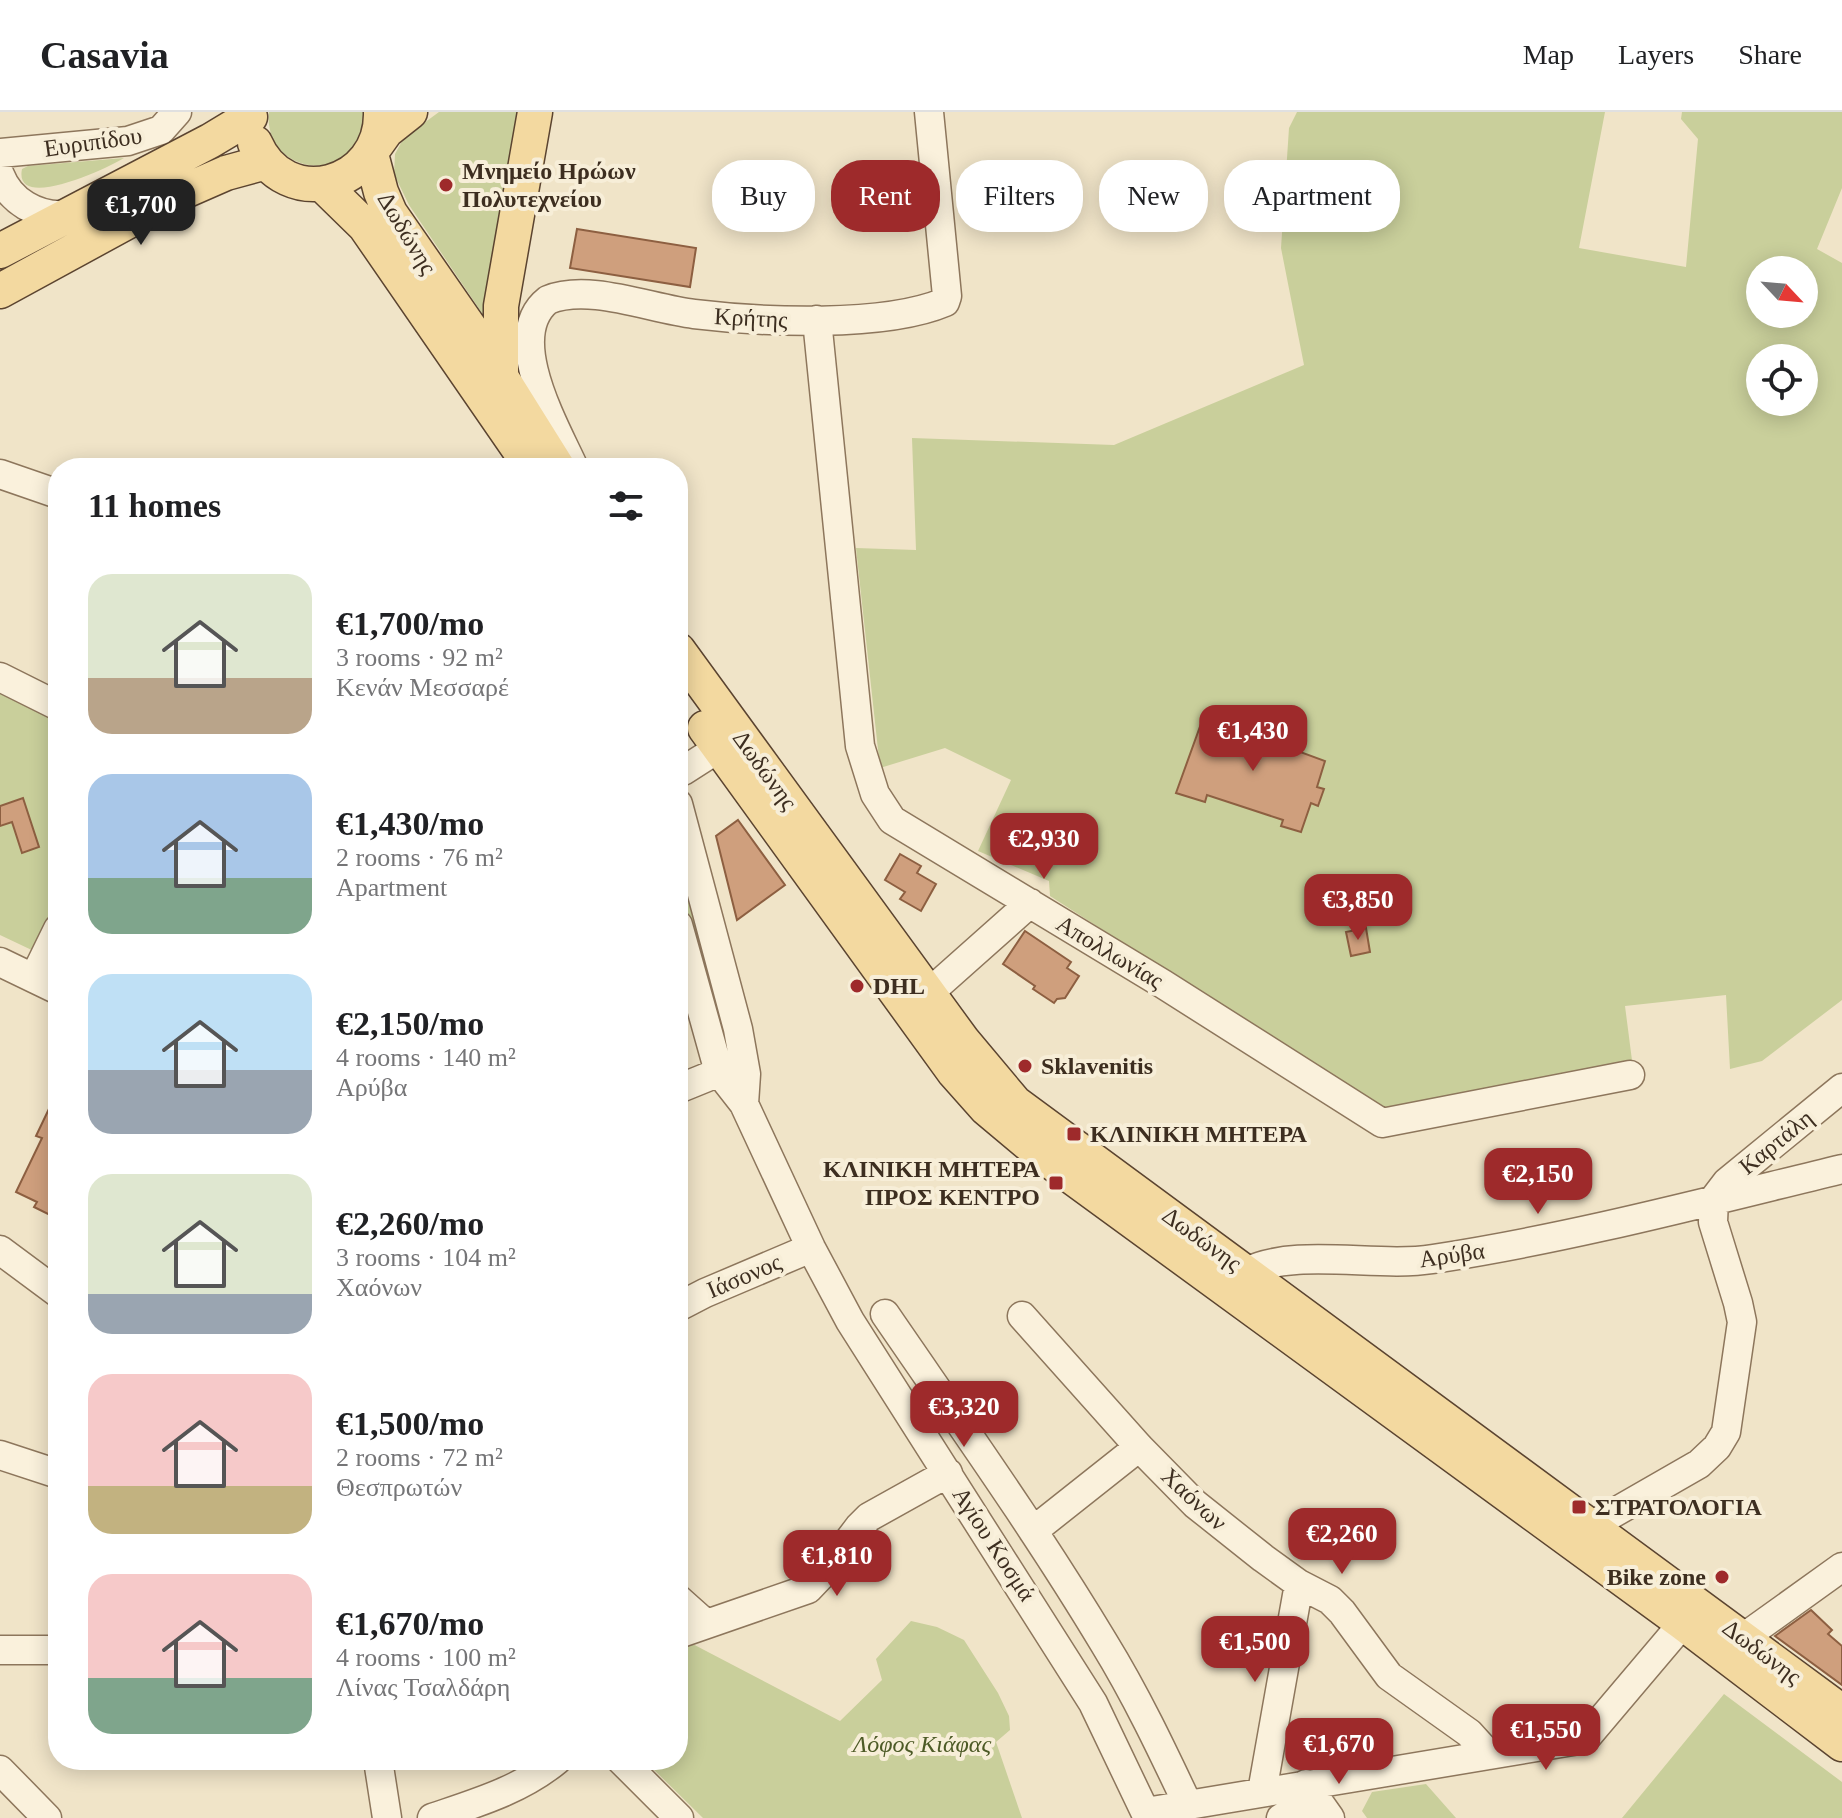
<!DOCTYPE html>
<meta charset="utf-8">
<style>
body{margin:0;font-family:Georgia,serif;background:#f2f2f2;color:#202124;height:100vh;display:flex;flex-direction:column;font-size:30px;white-space:nowrap}
*{box-sizing:border-box;margin:0}
p{font-size:26px;color:#757577}
.icon{flex:none;width:44px;height:44px;fill:none;stroke:currentColor;stroke-width:2;stroke-linecap:round;stroke-linejoin:round}
.map{position:relative;flex:1;overflow:hidden}
.panel{position:absolute;left:48px;top:346px;width:640px;height:1312px;display:flex;flex-direction:column;background:#fff;border-radius:32px;box-shadow:0 4px 20px #0003}
.panel>*{flex:none}
.banner{position:absolute;left:712px;top:48px;width:760px;height:72px;display:flex;gap:16px}
.needle{width:52px;rotate:116deg}
.buttons{position:absolute;left:1746px;top:144px;display:grid;gap:16px}
.buttons a{display:grid;place-items:center;width:72px;height:72px;border-radius:50%;background:#fff;box-shadow:0 4px 20px #0003;font-size:40px}
.price{position:absolute;translate:-50% -68px;padding:0 18px;border-radius:16px;background:#9e2a2b;color:#fff;font-size:26px;line-height:52px;filter:drop-shadow(0 2px 4px #0008)}
.price::after{content:'';position:absolute;left:50%;top:48px;width:24px;height:18px;margin-left:-12px;background:inherit;clip-path:polygon(0 0,100% 0,50% 100%)}
.price.selected{background:#222;color:#fff}
ul{padding:0;list-style:none}
li{display:flex;align-items:center;gap:24px;height:200px;padding:0 40px}
li span{display:grid;place-items:center;flex:none;width:224px;height:160px;border-radius:24px;color:#555}
li>.icon{margin-inline-start:auto}
span .icon{width:96px;height:96px;fill:#fffc;stroke-width:1}
li b{font-size:34px}
h2{display:flex;justify-content:space-between;align-items:center;height:96px;padding:0 40px;font-size:34px}
.tag{padding:0 28px;border-radius:32px;background:#fff;box-shadow:0 4px 20px #0003;font-size:28px;line-height:72px}
.tag.selected{background:#9e2a2b;color:#fff}
header{display:flex;align-items:center;gap:48px;box-sizing:border-box;height:112px;padding:0 40px;background:#fff;border-bottom:2px solid #e0e0e0}
header strong{font-size:38px}
nav{display:flex;gap:44px;margin-inline-start:auto;font-size:28px}
.map>svg:first-child{display:block}
.green{fill:#c9cf9b;fill-rule:evenodd}
.building{fill:#cf9f7d;stroke:#8d5f41;stroke-width:2}
.lines{fill:none;stroke-linecap:round;stroke-linejoin:round}
.minor-casing{stroke:#8d765c;stroke-width:31}
.major-casing{stroke:#5b4430;stroke-width:37}
.minor{stroke:#faf1dc;stroke-width:28}
.major{stroke:#f3d9a0;stroke-width:34}
.poi-dot{fill:#9e2a2b;stroke:#f7eed8;stroke-width:3}
.labels{text-anchor:middle;stroke-width:8;stroke-linejoin:round;paint-order:stroke}
.street-label{font-size:24px;fill:#3d2e20;stroke:#f7eed8}
.poi-label{font-size:24px;font-weight:bold;fill:#3d2e20;stroke:#f7eed8;text-anchor:start}
.park-label{font-size:24px;font-style:italic;fill:#4d5a26;stroke:#f7eed8}
</style>
<header>
<strong>Casavia</strong>
<nav><a>Map</a><a>Layers</a><a>Share</a></nav>
</header>
<div class="map">
<svg width="1842" height="1706" viewBox="0 0 1842 1706">
<rect width="100%" height="100%" fill="#f0e4c8"/>
<path class="green" d="M269 0H364C361 78 262 64 269 0Z
M439 0H527L490 213 409 93 394 62 395 42 401 31 409 22Z
M1297 0H1605L1579 136 1686 155 1698 27 1681 7 1682 0H1842V76L1817 137 1842 151V888L1762 949 1730 957 1726 883 1625 894 1633 956 1391 996 1375 993 1050 784 1049 769 978 739 1011 668 945 636 880 656 856 436 916 438 912 326 1114 333 1304 253 1281 136 1289 16ZM1760 158H1804V202H1760ZM1760 246H1804V290H1760Z
M124 46C110 55 13 101 22 57L28 54Z
M0 573 58 602V802L38 841 0 823Z
M678 734 726 920 714 923 678 784Z
M678 1500 685 1528 840 1609 882 1568 876 1547 911 1509 937 1515 964 1528 998 1581 1009 1604 1010 1618 996 1630 1022 1706H703L644 1648H678Z
M1724 1582 1842 1670V1706H1622Z
M1426 1672 1456 1706H1367L1362 1699 1372 1680Z"/>
<path class="building" d="M577 117 696 136 690 175 570 156Z
M1264 607 1279 612 1273 630 1325 649 1317 675 1324 677 1318 694 1311 691 1301 720 1281 714 1283 708 1207 683 1205 690 1176 681 1202 609 1251 625 1255 610 1263 612Z
M23 686 39 735 22 741 12 710 0 714V694Z
M738 708 785 773 737 808 716 724Z
M900 742 921 754 917 761 936 772 921 799 900 787 905 780 885 768Z
M1366 816 1370 840 1351 844 1346 820Z
M1025 819 1071 850 1067 856 1079 864 1065 886 1057 887 1054 891 1033 877 1035 874 1003 852Z
M58 978V1107L34 1095 37 1090 16 1080 42 1026 36 1024Z
M1811 1498 1832 1518 1828 1522 1842 1534V1573L1775 1524Z"/>
<g class="lines">
<g class="minor-casing">
<path id="minor" d="M0 41 128 29 161 18 177 0
M0 63C10 89 37 105 65 103
M817 208 860 634 875 682 892 708 1163 872 1382 1011 1630 963
M574 356C556 316 502 224 548 188 589 171 651 197 694 202 760 210 884 216 945 190L947 184 929 0
M0 362 58 382
M0 565 58 594
M683 659 736 625
M678 692 738 917 746 962 744 992
M678 813 719 960 744 992 811 1136 850 1209 1093 1591 1148 1706
M0 850 58 878
M34 866 58 817
M930 880 1030 791
M678 977 737 953
M0 1138 58 1181
M1246 1160C1296 1135 1376 1156 1433 1147 1571 1126 1706 1090 1842 1057
M678 1195 705 1181 811 1136
M885 1202C959 1310 1036 1418 1104 1531 1136 1583 1162 1638 1188 1693
M1022 1204 1139 1335 1195 1392 1263 1446 1299 1472 1330 1488 1342 1500 1389 1564 1469 1621 1489 1643
M0 1343 58 1362
M1591 1414 1699 1352 1717 1335 1726 1320 1742 1210 1738 1191 1713 1110 1714 1087 1727 1070 1842 976
M1033 1419 1139 1335
M678 1487 706 1512
M678 1522 808 1477 828 1456 859 1415 869 1405 948 1361
M1743 1526 1842 1455
M0 1538H58
M378 1648 387 1706
M621 1648 679 1706
M0 1658 47 1706
M1306 1672 1330 1706
M1262 1680 1299 1472
M1146 1700 1585 1627 1695 1497
M432 1706C476 1691 521 1678 557 1648
M1281 1706 1318 1688"/>
</g>
<g class="major-casing">
<path id="major" d="M255 31C285 101 383 75 381 0
M376 33 386 19 410 0
M371 42 381 80 390 101 476 225 558 356
M322 72 365 114 532 356
M0 139 210 29 250 5
M0 179 178 82 226 61 266 50
M501 263V194L535 0
M678 538 963 929 1015 991 1842 1600
M705 616 954 960 986 996 1042 1043 1683 1511 1842 1632"/>
</g>
<use href="#minor" class="minor"/>
<use href="#major" class="major"/>
</g>
<g class="poi-dot">
<circle cx="446" cy="73" r="8"/>
<circle cx="857" cy="874" r="8"/>
<circle cx="1025" cy="954" r="8"/>
<rect x="1066" y="1014" width="16" height="16" rx="4"/>
<rect x="1048" y="1063" width="16" height="16" rx="4"/>
<rect x="1571" y="1387" width="16" height="16" rx="4"/>
<circle cx="1722" cy="1465" r="8"/>
</g>
<g class="labels">
<g class="street-label">
<text transform="translate(93 30) rotate(-8)" y="8">Ευριπίδου</text>
<text transform="translate(407 121) rotate(59)" y="8">Δωδώνης</text>
<text transform="translate(751 206) rotate(3)" y="8">Κρήτης</text>
<text transform="translate(765 658) rotate(54)" y="8">Δωδώνης</text>
<text transform="translate(1110 840) rotate(31)" y="8">Απολλωνίας</text>
<text transform="translate(1776 1030) rotate(-39)" y="8">Καρτάλη</text>
<text transform="translate(1202 1127) rotate(36)" y="8">Δωδώνης</text>
<text transform="translate(1452 1143) rotate(-8)" y="8">Αρύβα</text>
<text transform="translate(744 1164) rotate(-23)" y="8">Ιάσονος</text>
<text transform="translate(1194 1387) rotate(43)" y="8">Χαόνων</text>
<text transform="translate(994 1432) rotate(57)" y="8">Αγίου Κοσμά</text>
<text transform="translate(1762 1540) rotate(37)" y="8">Δωδώνης</text>
</g>
<g class="poi-label">
<text x="462" y="67">Μνημείο Ηρώων<tspan x="462" dy="28">Πολυτεχνείου</tspan></text>
<text x="873" y="882">DHL</text>
<text x="1041" y="962">Sklavenitis</text>
<text x="1090" y="1030">ΚΛΙΝΙΚΗ ΜΗΤΕΡΑ</text>
<text x="1040" y="1065" text-anchor="end">ΚΛΙΝΙΚΗ ΜΗΤΕΡΑ<tspan x="1040" dy="28">ΠΡΟΣ ΚΕΝΤΡΟ</tspan></text>
<text x="1595" y="1403">ΣΤΡΑΤΟΛΟΓΙΑ</text>
<text x="1706" y="1473" text-anchor="end">Bike zone</text>
</g>
<g class="park-label">
<text x="922" y="1640">Λόφος Κιάφας</text>
</g>
</g>
</svg>
<div class="buttons">
<a><svg class="needle" viewBox="-14 -14 28 28"><path d="M0-13l5 13h-10z" fill="#e53935"/><path d="M0 13l5-13h-10z" fill="#757577"/></svg></a>
<a><svg class="icon" aria-label="locate" viewBox="0 0 24 24"><circle cx="12" cy="12" r="6"/><path d="M12 2v4M12 18v4M2 12h4M18 12h4"/></svg></a>
</div>
<b class="price selected" style="left:141px;top:135px">€1,700</b>
<b class="price" style="left:1253px;top:661px">€1,430</b>
<b class="price" style="left:1044px;top:769px">€2,930</b>
<b class="price" style="left:1358px;top:830px">€3,850</b>
<b class="price" style="left:1538px;top:1104px">€2,150</b>
<b class="price" style="left:964px;top:1337px">€3,320</b>
<b class="price" style="left:1342px;top:1464px">€2,260</b>
<b class="price" style="left:837px;top:1486px">€1,810</b>
<b class="price" style="left:1255px;top:1572px">€1,500</b>
<b class="price" style="left:1546px;top:1660px">€1,550</b>
<b class="price" style="left:1339px;top:1674px">€1,670</b>
<div class="banner">
<a class="tag">Buy</a>
<a class="tag selected">Rent</a>
<a class="tag">Filters</a>
<a class="tag">New</a>
<a class="tag">Apartment</a>
</div>
<section class="panel">
<h2>11 homes<svg class="icon" aria-label="filters" viewBox="0 0 24 24"><path d="M4 7h16M4 17h16"/><circle cx="9" cy="7" r="2"/><circle cx="15" cy="17" r="2"/></svg></h2>
<ul>
<li><span style="background:linear-gradient(#dfe7d0 65%,#b9a48a 0)"><svg class="icon" aria-label="home" viewBox="0 0 24 24"><path d="M3 11l9-7 9 7M6 9v11h12V9"/></svg></span><div><b>€1,700/mo</b><p>3 rooms · 92 m²</p><p>Κενάν Μεσσαρέ</p></div></li>
<li><span style="background:linear-gradient(#a9c7e8 65%,#7fa58c 0)"><svg class="icon" aria-label="home" viewBox="0 0 24 24"><path d="M3 11l9-7 9 7M6 9v11h12V9"/></svg></span><div><b>€1,430/mo</b><p>2 rooms · 76 m²</p><p>Apartment</p></div></li>
<li><span style="background:linear-gradient(#bfe0f5 60%,#9aa5b1 0)"><svg class="icon" aria-label="home" viewBox="0 0 24 24"><path d="M3 11l9-7 9 7M6 9v11h12V9"/></svg></span><div><b>€2,150/mo</b><p>4 rooms · 140 m²</p><p>Αρύβα</p></div></li>
<li><span style="background:linear-gradient(#dfe7d0 75%,#9aa5b1 0)"><svg class="icon" aria-label="home" viewBox="0 0 24 24"><path d="M3 11l9-7 9 7M6 9v11h12V9"/></svg></span><div><b>€2,260/mo</b><p>3 rooms · 104 m²</p><p>Χαόνων</p></div></li>
<li><span style="background:linear-gradient(#f6c9c9 70%,#c2b280 0)"><svg class="icon" aria-label="home" viewBox="0 0 24 24"><path d="M3 11l9-7 9 7M6 9v11h12V9"/></svg></span><div><b>€1,500/mo</b><p>2 rooms · 72 m²</p><p>Θεσπρωτών</p></div></li>
<li><span style="background:linear-gradient(#f6c9c9 65%,#7fa58c 0)"><svg class="icon" aria-label="home" viewBox="0 0 24 24"><path d="M3 11l9-7 9 7M6 9v11h12V9"/></svg></span><div><b>€1,670/mo</b><p>4 rooms · 100 m²</p><p>Λίνας Τσαλδάρη</p></div></li>
</ul>
</section>
</div>
